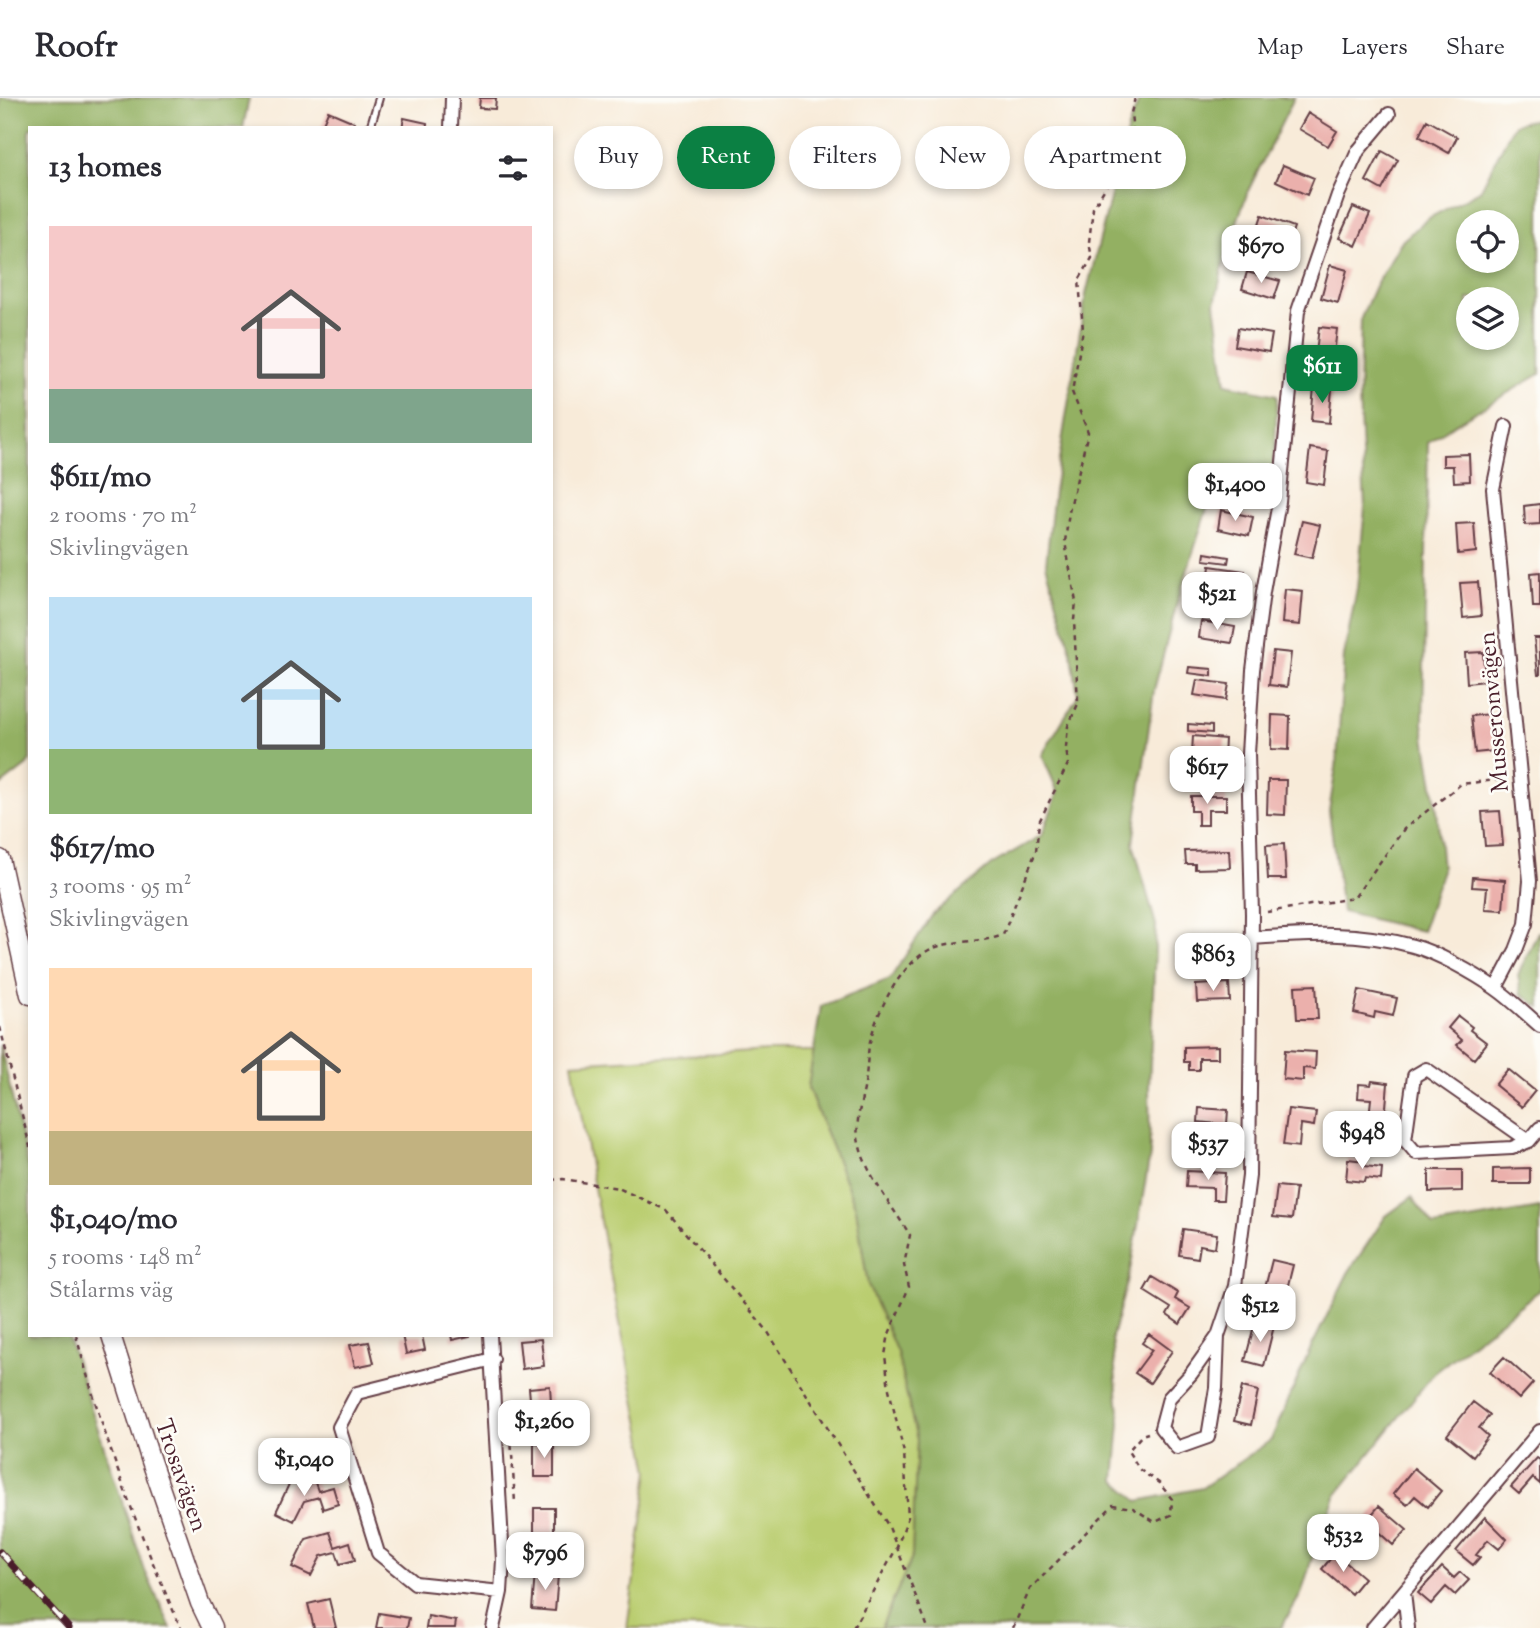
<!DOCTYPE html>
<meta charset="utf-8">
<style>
body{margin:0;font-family:"Sorts Mill Goudy",serif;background:#f7f7f7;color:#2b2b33;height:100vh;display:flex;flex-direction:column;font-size:26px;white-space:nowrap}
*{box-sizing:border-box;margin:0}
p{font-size:23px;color:#7c7c81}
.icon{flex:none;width:38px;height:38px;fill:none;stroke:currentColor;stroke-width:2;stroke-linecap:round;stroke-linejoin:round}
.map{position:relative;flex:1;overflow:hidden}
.side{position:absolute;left:28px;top:28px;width:525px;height:1211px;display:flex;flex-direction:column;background:#fff;border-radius:0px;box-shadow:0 4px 10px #0003}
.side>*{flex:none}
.guide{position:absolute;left:574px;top:28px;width:665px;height:63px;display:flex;gap:14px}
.fabs{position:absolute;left:1456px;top:112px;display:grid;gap:14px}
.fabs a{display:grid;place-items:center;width:63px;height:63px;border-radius:50%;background:#fff;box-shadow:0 4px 10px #0003;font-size:35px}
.price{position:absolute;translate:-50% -60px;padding:0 16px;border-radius:14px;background:#fff;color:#222;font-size:23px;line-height:46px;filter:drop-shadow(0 2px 4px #0008)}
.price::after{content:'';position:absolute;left:50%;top:42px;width:21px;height:16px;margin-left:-10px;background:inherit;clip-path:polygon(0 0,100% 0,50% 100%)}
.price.selected{background:#0b8043;color:#fff}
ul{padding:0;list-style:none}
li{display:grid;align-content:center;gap:14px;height:371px;padding:0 21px}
li span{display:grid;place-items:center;height:217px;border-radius:0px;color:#555}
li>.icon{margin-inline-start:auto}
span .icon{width:126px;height:126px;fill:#fffc;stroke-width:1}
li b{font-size:30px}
h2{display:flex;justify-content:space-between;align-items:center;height:84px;padding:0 21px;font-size:30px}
.tag{padding:0 24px;border-radius:32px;background:#fff;box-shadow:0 4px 10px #0003;font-size:24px;line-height:63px}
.tag.selected{background:#0b8043;color:#fff}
header{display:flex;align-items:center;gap:42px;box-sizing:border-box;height:98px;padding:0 35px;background:#fff;border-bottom:2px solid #e1e1e2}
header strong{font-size:33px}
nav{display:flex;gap:38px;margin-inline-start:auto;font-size:24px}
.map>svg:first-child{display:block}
.green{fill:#bacd70;stroke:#82764e;stroke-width:2}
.forest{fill:#93b062;stroke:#6e6846;stroke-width:2;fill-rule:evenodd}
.building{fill:#ebb0ac}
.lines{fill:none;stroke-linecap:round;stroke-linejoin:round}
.service-casing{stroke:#643e45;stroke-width:10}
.minor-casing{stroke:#643e45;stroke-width:16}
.secondary-casing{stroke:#643e45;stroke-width:21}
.path{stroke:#643e45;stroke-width:2.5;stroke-dasharray:5 5;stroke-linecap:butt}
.service{stroke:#fff;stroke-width:6}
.minor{stroke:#fff;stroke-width:12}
.secondary{stroke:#fff;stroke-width:18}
.rail-casing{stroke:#4a1f2b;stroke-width:7}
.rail{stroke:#fdfcf7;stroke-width:4.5;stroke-dasharray:13;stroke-linecap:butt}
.labels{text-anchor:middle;stroke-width:5;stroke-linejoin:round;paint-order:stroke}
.street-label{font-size:24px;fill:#4a1f2b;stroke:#fdfcf7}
</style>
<header>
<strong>Roofr</strong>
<nav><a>Map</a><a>Layers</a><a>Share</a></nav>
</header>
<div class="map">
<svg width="1540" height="1530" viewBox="0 0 1540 1530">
<rect width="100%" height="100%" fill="#fdfcf7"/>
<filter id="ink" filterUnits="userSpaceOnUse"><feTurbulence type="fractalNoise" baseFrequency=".0143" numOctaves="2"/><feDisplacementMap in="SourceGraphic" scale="14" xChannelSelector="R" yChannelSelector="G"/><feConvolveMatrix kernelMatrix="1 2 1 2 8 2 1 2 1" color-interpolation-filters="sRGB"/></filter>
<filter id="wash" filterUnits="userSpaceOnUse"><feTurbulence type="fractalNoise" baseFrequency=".00686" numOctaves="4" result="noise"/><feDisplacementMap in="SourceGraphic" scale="28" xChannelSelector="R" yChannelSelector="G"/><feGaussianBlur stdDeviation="1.57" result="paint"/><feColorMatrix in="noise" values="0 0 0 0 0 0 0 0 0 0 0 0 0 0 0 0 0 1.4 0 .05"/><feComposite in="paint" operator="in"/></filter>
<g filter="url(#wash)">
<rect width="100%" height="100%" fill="#f8ebd9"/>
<path class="green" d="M768 953H814L808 990 856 1110 868 1187 897 1254 917 1342 912 1459 881 1530H627L649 1373 599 1118 572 965Z"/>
<path class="forest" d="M0 0H249L243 30H30V662L27 667 0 688Z
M1140 0H1294L1248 93 1226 155 1215 205 1226 286 1277 297 1275 349 1268 404 1211 398 1177 505 1154 592 1133 745 1156 827 1149 990 1150 1057 1130 1173 1112 1239 1120 1325 1115 1382 1138 1403 1202 1390 1271 1342 1310 1252 1348 1175 1386 1118 1412 1099 1434 1128 1540 1110V1192L1435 1274 1335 1399 1315 1450 1301 1496 1281 1530H881L912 1459 917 1342 897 1254 868 1187 856 1110 808 989 821 908 890 881 933 816 991 767 1042 737 1058 694 1042 657 1078 597 1072 557 1046 466 1054 393 1086 196 1128 30Z
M1540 20V276L1455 326 1428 344 1423 626 1437 712 1442 772 1422 833 1342 814 1329 713 1337 663 1344 558 1357 490 1365 409 1359 301 1361 220 1375 188 1401 144 1427 121 1480 93 1514 26ZM1507 124V163H1468V124ZM1507 201V240H1468V201Z
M1538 834H1540V909L1521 896 1518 877Z
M0 947 30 1076V1237H67L145 1473 171 1530H0Z"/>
<g id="blocks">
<path class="building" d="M480 0H496L495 11 479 10Z
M328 13 354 24 351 30H321Z
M1308 15 1337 33 1328 48 1299 31Z
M404 20 427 25V30H402Z
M1427 22 1457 39 1449 55 1419 38Z
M1382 53 1398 62 1382 92 1366 83Z
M1283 67 1314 80 1307 97 1276 83Z
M1353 109 1370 116 1356 148 1339 140Z
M1262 117 1294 129 1288 146 1256 135Z
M1330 167 1347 172 1338 205 1321 200Z
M1247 174 1280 183 1274 201 1242 191Z
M1319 229 1337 231 1333 265 1315 263Z
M1238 230 1272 236 1269 254 1235 248Z
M1314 289 1332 291 1329 325 1311 323Z
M1310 350 1328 353 1324 387 1306 384Z
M1469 356 1470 383 1454 384 1453 368H1443V357Z
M1540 406V426L1525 427 1524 408Z
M1221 412 1253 419 1249 438 1218 431Z
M1302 423 1320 427 1312 460 1294 456Z
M1474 425 1476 454 1458 456 1456 426Z
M1205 455 1229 459 1228 465 1204 462Z
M1210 468 1245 473 1243 491 1208 485Z
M1540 474V509H1533L1531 475Z
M1478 484 1481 518 1463 520 1460 485Z
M1285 491 1303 493 1300 527 1282 525Z
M1193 510 1223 514 1222 521 1192 518Z
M1201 523 1235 529 1232 545 1199 540Z
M1534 540H1540V577H1538Z
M1273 553 1291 555 1287 589 1269 587Z
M1483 554 1485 583 1467 585 1465 555Z
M1189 569 1212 571V578L1188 575Z
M1197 582 1229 586 1226 602 1194 597Z
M1490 616 1494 653 1475 655 1471 618Z
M1272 617 1290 618 1289 652 1271 651Z
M1188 626 1212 628V635L1188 633Z
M1193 638 1225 641 1224 658 1192 655Z
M1268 682H1286L1285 717 1267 716Z
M1209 685V692H1185V686Z
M1191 698H1226V712H1208V727H1198V713H1191Z
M1500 713 1503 747 1485 748 1482 714Z
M1284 746 1286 781H1268L1266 747Z
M1229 752 1230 770 1195 771V766H1186L1185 753Z
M1473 779 1505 782 1503 812 1485 811 1487 790 1472 789Z
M1229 885 1230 903 1197 904 1196 887Z
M1316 887 1318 921H1297L1295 888Z
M1359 892 1397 900 1393 918 1375 914 1374 920 1354 915Z
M1458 918 1472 929 1470 932 1487 945 1474 961 1457 947 1462 942 1448 930Z
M1218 948V960H1199V972H1189V964H1184V949Z
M1285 952 1316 954 1315 971 1303 970V983L1283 981Z
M1508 971 1535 993 1522 1009 1495 987Z
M1372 983 1388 985 1385 1021 1369 1020 1371 1001 1358 1000 1359 986 1371 987Z
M1199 1010 1228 1012 1226 1040 1215 1039 1217 1026 1198 1024Z
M1288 1011 1316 1014 1314 1028 1301 1026 1299 1049 1283 1047Z
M1348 1061 1365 1063 1364 1068 1382 1070 1381 1082 1365 1080 1364 1084 1346 1082Z
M1530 1070V1086H1493V1071Z
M1429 1072H1462V1093L1429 1094Z
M1187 1073 1225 1075 1223 1102H1213V1090L1186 1089Z
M1277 1088 1296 1090 1292 1121 1273 1119Z
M1183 1131 1217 1136 1215 1150 1200 1147 1198 1160 1179 1157Z
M1272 1162 1293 1167 1284 1203 1263 1198Z
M1152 1179 1178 1195 1175 1201 1190 1210 1180 1226 1167 1217 1171 1210 1144 1193Z
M1255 1224 1274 1228 1264 1268 1245 1263Z
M1149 1236 1172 1253 1150 1285 1135 1275 1152 1252 1142 1245Z
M402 1237H422L425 1252 406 1256Z
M451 1237H470V1238L452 1242Z
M541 1241 544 1268 522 1271 519 1243Z
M369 1244 374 1265 355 1269 350 1247Z
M1504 1259 1533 1285 1519 1301 1490 1274Z
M550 1288 552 1322 532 1323 529 1290Z
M1242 1289 1258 1293 1251 1327 1234 1323Z
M1473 1304 1490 1317 1479 1330 1488 1338 1473 1358 1447 1337Z
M534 1345H554V1379H534Z
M1537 1360 1540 1362V1386L1533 1380 1519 1396 1511 1389Z
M1414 1370 1441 1393 1428 1409 1415 1398 1407 1407 1393 1396Z
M313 1379 318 1393 333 1389 338 1406 323 1411 319 1399 304 1403 294 1423 276 1414 289 1386Z
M1379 1408 1407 1432 1393 1447 1366 1423Z
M534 1410H554V1443L534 1444Z
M1485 1419 1507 1441 1499 1451 1488 1442 1476 1457 1480 1459 1473 1467 1456 1453Z
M330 1434 335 1449 350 1444 355 1462 340 1466 336 1454 321 1458 311 1478 292 1469 306 1441Z
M1335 1455 1364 1480 1351 1496 1322 1471Z
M1442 1469 1454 1480 1460 1474 1469 1482 1455 1497 1446 1489 1431 1506 1418 1495Z
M535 1475 558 1477 555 1513 532 1511Z
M329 1501 336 1530H314L308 1506Z
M379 1515 409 1520 407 1530H376Z
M428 1518 456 1523 455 1530H426Z"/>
</g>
</g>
<g filter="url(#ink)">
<use href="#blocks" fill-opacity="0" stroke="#643e45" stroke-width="2"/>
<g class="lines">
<g class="service-casing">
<path id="service" d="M370 30 379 0"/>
</g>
<g class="minor-casing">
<path id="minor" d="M451 30 452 0
M1252 840C1306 836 1360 833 1413 848 1436 854 1475 876 1495 890 1511 901 1525 915 1540 928
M1496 890 1516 852 1526 826 1530 783 1493 391 1506 328
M1529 1043 1426 971 1414 978 1405 1042 1416 1055 1512 1050 1529 1043 1540 1030
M490 1237 503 1462 501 1494 493 1530
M1218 1238 1216 1290 1208 1339 1177 1350 1161 1330 1169 1300 1191 1276 1218 1238 1235 1188 1249 1078 1252 816 1248 656 1253 572 1263 494 1279 404 1298 213 1338 97 1358 53 1389 16
M493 1261 357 1295 339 1329 378 1455 415 1485 501 1494
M1404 1494 1408 1530
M1373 1530 1540 1333"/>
</g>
<g class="secondary-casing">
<path id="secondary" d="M0 761 30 897
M111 1237 150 1360 200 1505 212 1530"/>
</g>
<path class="path" d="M1267 814 1354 800 1404 731 1461 686 1505 681
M0 929 30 1049
M551 1082 563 1081 618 1090 666 1112 766 1231 889 1429 928 1530
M76 1237C103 1338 138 1435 181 1530
M509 1307 515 1405
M853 1530 897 1449 908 1419 904 1355 889 1291 885 1257 889 1236 909 1189 904 1167 910 1137C894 1111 867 1077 860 1049 854 1029 860 1010 864 991 867 977 867 962 869 948 876 916 894 878 921 857 945 839 978 847 1003 837L1036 753 1039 724 1068 666 1066 649 1068 628 1078 606 1074 522 1076 504 1065 444 1069 414 1088 334 1072 294 1083 232 1079 182 1092 160 1089 144 1093 110 1122 62 1133 35 1131 15 1135 0
M1013 1530 1030 1491 1113 1407 1133 1410 1155 1424 1171 1417 1172 1401 1159 1385 1140 1372 1128 1353 1142 1337 1148 1335"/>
<use href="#service" class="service"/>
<use href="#minor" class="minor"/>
<use href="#secondary" class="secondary"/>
<g class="rail-casing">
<path id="rail" d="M0 1454 69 1530"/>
</g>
<use href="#rail" class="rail"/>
</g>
</g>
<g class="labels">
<g class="street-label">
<text transform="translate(1493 614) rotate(-95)" y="8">Musseronvägen</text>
<text transform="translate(182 1377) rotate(71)" y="8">Trosavägen</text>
</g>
</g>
</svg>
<div class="fabs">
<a><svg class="icon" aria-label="locate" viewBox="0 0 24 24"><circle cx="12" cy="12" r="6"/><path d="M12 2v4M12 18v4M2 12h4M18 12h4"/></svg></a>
<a><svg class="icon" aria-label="layers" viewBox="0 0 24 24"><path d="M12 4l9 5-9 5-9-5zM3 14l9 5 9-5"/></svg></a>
</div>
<b class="price" style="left:1261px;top:187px">$670</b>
<b class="price selected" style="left:1322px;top:307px">$611</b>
<b class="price" style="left:1235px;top:425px">$1,400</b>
<b class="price" style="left:1217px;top:534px">$521</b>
<b class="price" style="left:1207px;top:708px">$617</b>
<b class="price" style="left:1213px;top:895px">$863</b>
<b class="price" style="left:1362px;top:1073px">$948</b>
<b class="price" style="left:1208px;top:1084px">$537</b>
<b class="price" style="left:1260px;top:1246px">$512</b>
<b class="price" style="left:544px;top:1362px">$1,260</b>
<b class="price" style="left:304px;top:1400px">$1,040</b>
<b class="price" style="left:1343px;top:1476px">$532</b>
<b class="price" style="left:545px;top:1494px">$796</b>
<div class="guide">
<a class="tag">Buy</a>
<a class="tag selected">Rent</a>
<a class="tag">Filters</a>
<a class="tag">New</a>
<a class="tag">Apartment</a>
</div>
<section class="side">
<h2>13 homes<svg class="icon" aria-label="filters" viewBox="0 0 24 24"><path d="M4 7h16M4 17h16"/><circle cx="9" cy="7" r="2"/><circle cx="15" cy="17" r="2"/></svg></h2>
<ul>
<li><span style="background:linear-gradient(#f6c9c9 75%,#7fa58c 0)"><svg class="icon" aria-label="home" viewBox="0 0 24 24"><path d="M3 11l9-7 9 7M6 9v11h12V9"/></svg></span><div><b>$611/mo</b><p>2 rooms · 70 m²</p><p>Skivlingvägen</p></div></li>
<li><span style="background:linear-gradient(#bfe0f5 70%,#8fb573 0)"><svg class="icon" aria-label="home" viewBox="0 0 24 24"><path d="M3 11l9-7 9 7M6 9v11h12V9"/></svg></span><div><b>$617/mo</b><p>3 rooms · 95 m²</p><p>Skivlingvägen</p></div></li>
<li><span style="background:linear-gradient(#ffd9b3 75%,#c2b280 0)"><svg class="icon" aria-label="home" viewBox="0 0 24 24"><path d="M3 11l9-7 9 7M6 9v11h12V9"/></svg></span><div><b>$1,040/mo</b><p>5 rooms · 148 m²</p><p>Stålarms väg</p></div></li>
</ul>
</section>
</div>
